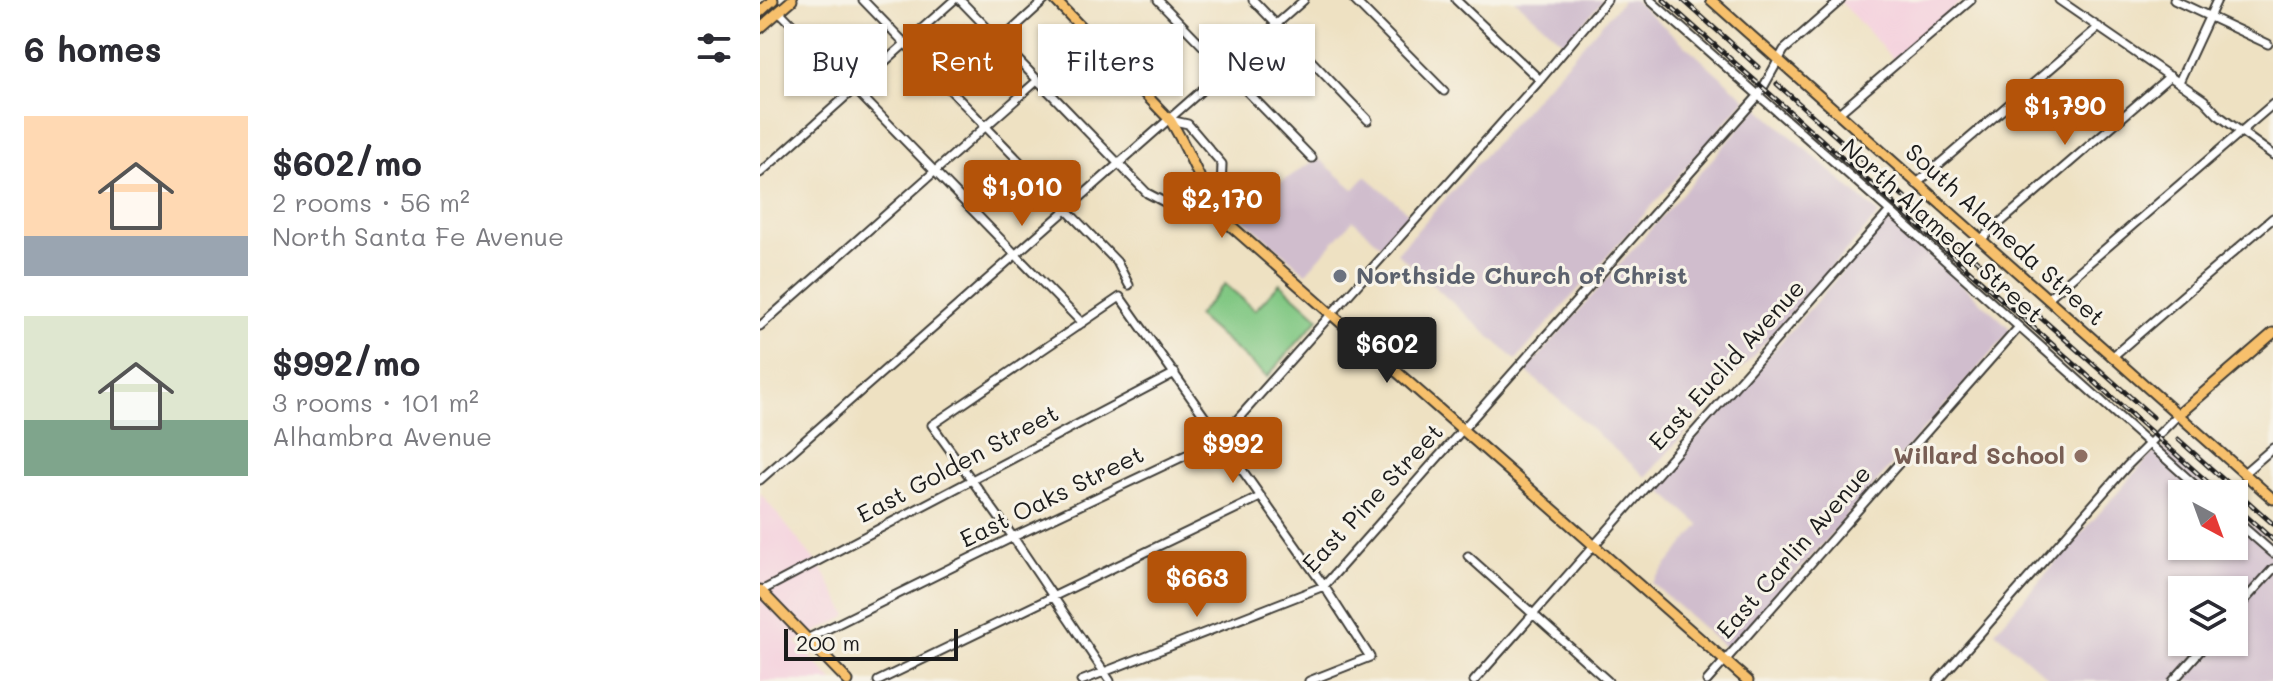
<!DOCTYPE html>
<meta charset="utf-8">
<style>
body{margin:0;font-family:Mali,sans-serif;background:#f2f2f3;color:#2b2b33;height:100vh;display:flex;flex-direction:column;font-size:30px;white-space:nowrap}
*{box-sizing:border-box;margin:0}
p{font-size:26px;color:#7c7c81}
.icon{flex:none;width:44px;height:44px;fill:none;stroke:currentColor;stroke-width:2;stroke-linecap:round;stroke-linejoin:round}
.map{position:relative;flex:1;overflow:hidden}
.sheet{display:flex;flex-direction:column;background:#fff;width:760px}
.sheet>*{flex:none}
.banner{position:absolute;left:24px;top:24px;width:760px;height:72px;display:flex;gap:16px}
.needle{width:52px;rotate:139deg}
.controls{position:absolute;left:1408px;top:480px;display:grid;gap:16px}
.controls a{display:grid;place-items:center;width:80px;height:80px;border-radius:0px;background:#fff;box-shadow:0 2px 6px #0004;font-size:40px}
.scale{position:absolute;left:24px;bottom:20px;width:174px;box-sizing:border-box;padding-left:8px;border:4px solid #1c1c1c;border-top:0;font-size:22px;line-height:28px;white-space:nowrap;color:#1c1c1c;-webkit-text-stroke:6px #f7f3e8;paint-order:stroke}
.price{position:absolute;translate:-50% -68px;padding:0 18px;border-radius:8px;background:#b45309;color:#fff;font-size:26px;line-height:52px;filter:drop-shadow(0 2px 4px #0008)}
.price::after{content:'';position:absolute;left:50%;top:48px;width:24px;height:18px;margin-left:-12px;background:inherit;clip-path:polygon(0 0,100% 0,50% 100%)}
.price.current{background:#222;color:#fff}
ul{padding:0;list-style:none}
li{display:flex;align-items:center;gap:24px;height:200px;padding:0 24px}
li span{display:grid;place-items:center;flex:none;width:224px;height:160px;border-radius:0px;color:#555}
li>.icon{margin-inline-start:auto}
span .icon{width:96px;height:96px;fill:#fffc;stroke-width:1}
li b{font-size:34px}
h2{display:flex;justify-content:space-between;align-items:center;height:96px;padding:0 24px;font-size:34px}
.tag{padding:0 28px;border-radius:0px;background:#fff;box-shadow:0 2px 6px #0004;font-size:28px;line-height:72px}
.tag.current{background:#b45309;color:#fff}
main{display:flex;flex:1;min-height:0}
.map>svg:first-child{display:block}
.built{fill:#f4cfdd}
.industrial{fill:#d0bdcd;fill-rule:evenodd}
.green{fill:#80c782;stroke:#4e724f;stroke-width:2}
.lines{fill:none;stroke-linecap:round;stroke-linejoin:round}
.minor-casing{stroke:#3c3a35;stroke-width:11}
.major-casing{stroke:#3c3a35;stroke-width:13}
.minor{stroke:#fff;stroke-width:7}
.major{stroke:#f7c06c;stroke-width:9}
.rail-casing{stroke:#1c1c1c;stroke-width:5}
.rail{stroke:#f7f3e8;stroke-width:2;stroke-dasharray:6;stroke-linecap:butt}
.worship-dot{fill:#6b7280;stroke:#f7f3e8;stroke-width:3}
.education-dot{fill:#8d6e63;stroke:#f7f3e8;stroke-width:3}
.labels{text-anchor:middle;stroke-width:6;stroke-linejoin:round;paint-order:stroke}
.street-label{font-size:24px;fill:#1c1c1c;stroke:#f7f3e8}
.worship-label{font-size:24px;font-weight:bold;fill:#5b616d;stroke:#f7f3e8;text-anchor:start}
.education-label{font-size:24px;font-weight:bold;fill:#785e54;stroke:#f7f3e8;text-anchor:end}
</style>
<main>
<section class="sheet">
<h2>6 homes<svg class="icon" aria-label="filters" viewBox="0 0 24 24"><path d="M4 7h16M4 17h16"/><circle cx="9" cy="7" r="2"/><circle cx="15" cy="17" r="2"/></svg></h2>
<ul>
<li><span style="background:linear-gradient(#ffd9b3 75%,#9aa5b1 0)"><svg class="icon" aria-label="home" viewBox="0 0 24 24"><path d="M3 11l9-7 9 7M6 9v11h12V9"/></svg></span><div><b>$602/mo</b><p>2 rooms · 56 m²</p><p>North Santa Fe Avenue</p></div></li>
<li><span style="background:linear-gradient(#dfe7d0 65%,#7fa58c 0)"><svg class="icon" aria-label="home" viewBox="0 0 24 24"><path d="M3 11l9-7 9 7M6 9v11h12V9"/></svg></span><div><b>$992/mo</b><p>3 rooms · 101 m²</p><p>Alhambra Avenue</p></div></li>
</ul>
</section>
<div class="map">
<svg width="1513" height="681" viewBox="0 0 1513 681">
<rect width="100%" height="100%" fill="#f7f3e8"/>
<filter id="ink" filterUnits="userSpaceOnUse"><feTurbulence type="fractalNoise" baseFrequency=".0125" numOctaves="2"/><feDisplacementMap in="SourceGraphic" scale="16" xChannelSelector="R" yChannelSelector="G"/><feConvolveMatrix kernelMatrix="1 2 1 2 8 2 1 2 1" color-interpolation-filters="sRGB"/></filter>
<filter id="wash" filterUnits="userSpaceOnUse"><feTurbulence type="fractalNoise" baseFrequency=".006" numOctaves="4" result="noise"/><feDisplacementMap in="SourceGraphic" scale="32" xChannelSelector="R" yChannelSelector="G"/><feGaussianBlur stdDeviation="1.8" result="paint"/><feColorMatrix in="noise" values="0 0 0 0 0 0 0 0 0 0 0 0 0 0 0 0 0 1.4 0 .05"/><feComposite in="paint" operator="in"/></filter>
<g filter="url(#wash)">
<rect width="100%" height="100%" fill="#eee1c2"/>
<path class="built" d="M1079 0H1203L1134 60Z
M0 493 62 569 88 616 36 642 73 681H0Z"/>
<path class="industrial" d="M755 0H843L805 44Z
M863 0H874L986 99 756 360 637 253Z
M998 107 1119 214 886 477 766 371Z
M558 158 594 189 606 176 651 215 623 247 593 220 546 273 476 212Z
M1126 222H1132L1250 328 1249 333 969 649 964 647 892 583 940 525 895 485Z
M1403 447 1456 494H1422V546H1474V509L1513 544V681H1292L1235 631 1390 456ZM1422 590H1474V642H1422Z"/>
<path class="green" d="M520 283 559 318 507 377 437 316 465 284 495 310Z"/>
</g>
<g filter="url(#ink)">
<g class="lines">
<g class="minor-casing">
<path id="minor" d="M103 0 357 262 369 285
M200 0 387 193 410 205 436 210
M398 0 552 158
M493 0 608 120
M594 0 684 91
M696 0 780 80
M890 0 1130 211 1445 494
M1299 0 1444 100 1458 115 1513 155
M1414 0 1508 44
M19 11 322 323
M241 40 285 0
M1419 82 1457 0
M1079 113 1211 0
M410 120 428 124 462 164 461 191 454 206
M0 173 194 0
M1156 184 1339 27
M1220 240 1410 76
M1287 299 1513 104
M0 326 278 80
M1352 357 1513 218
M1484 473 1513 448
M0 480 544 0
M1474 519 1513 553
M708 556 848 681
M1 591 415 373
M1474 612 1513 569
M47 639 253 537 460 439 780 80 847 0
M118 681 500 497
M321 681 564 586 999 95 1024 50 1081 0
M350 681 253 537 172 425 360 297 564 586 610 657 549 681
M714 681 1130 211
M947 681 1259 327
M1178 681 1367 466 1418 415
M1413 681 1448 642"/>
</g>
<g class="major-casing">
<path id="major" d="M295 0 410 120C432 154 442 194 470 225L988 681
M951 0 1513 499
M0 12 13 0
M0 28 32 0
M1418 415 1513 333
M0 590 88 681"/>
</g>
<use href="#minor" class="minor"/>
<use href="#major" class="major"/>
<g class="rail-casing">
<path id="rail" d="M904 0 1461 494
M923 0 998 67
M1017 84 1393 417
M1418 439 1513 524
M1474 505 1513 540"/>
</g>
<use href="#rail" class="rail"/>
</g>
</g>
<circle class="worship-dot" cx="580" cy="276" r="8"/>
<circle class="education-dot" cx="1321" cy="456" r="8"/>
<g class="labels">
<g class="street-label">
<text transform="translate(1182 231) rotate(42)" y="8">North Alameda Street</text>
<text transform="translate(1245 235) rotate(42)" y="8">South Alameda Street</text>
<text transform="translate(967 365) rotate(-48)" y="8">East Euclid Avenue</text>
<text transform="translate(198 464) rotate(-28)" y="8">East Golden Street</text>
<text transform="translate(292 497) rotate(-26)" y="8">East Oaks Street</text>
<text transform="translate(613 498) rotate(-47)" y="8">East Pine Street</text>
<text transform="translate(1034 552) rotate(-49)" y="8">East Carlin Avenue</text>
</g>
<g class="worship-label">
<text x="596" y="284">Northside Church of Christ</text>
</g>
<g class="education-label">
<text x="1305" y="464">Willard School</text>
</g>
</g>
</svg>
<div class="controls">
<a><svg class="needle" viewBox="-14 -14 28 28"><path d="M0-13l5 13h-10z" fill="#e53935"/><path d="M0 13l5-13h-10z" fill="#7c7c81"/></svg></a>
<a><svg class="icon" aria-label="layers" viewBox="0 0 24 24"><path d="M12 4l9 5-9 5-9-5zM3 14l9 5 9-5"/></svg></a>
</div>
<div class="scale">200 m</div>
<b class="price" style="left:1305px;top:147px">$1,790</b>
<b class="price" style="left:262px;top:228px">$1,010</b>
<b class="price" style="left:462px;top:240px">$2,170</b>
<b class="price current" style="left:627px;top:385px">$602</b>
<b class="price" style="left:473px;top:485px">$992</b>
<b class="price" style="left:437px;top:619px">$663</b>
<div class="banner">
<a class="tag">Buy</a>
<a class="tag current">Rent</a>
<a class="tag">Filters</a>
<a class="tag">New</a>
</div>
</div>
</main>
